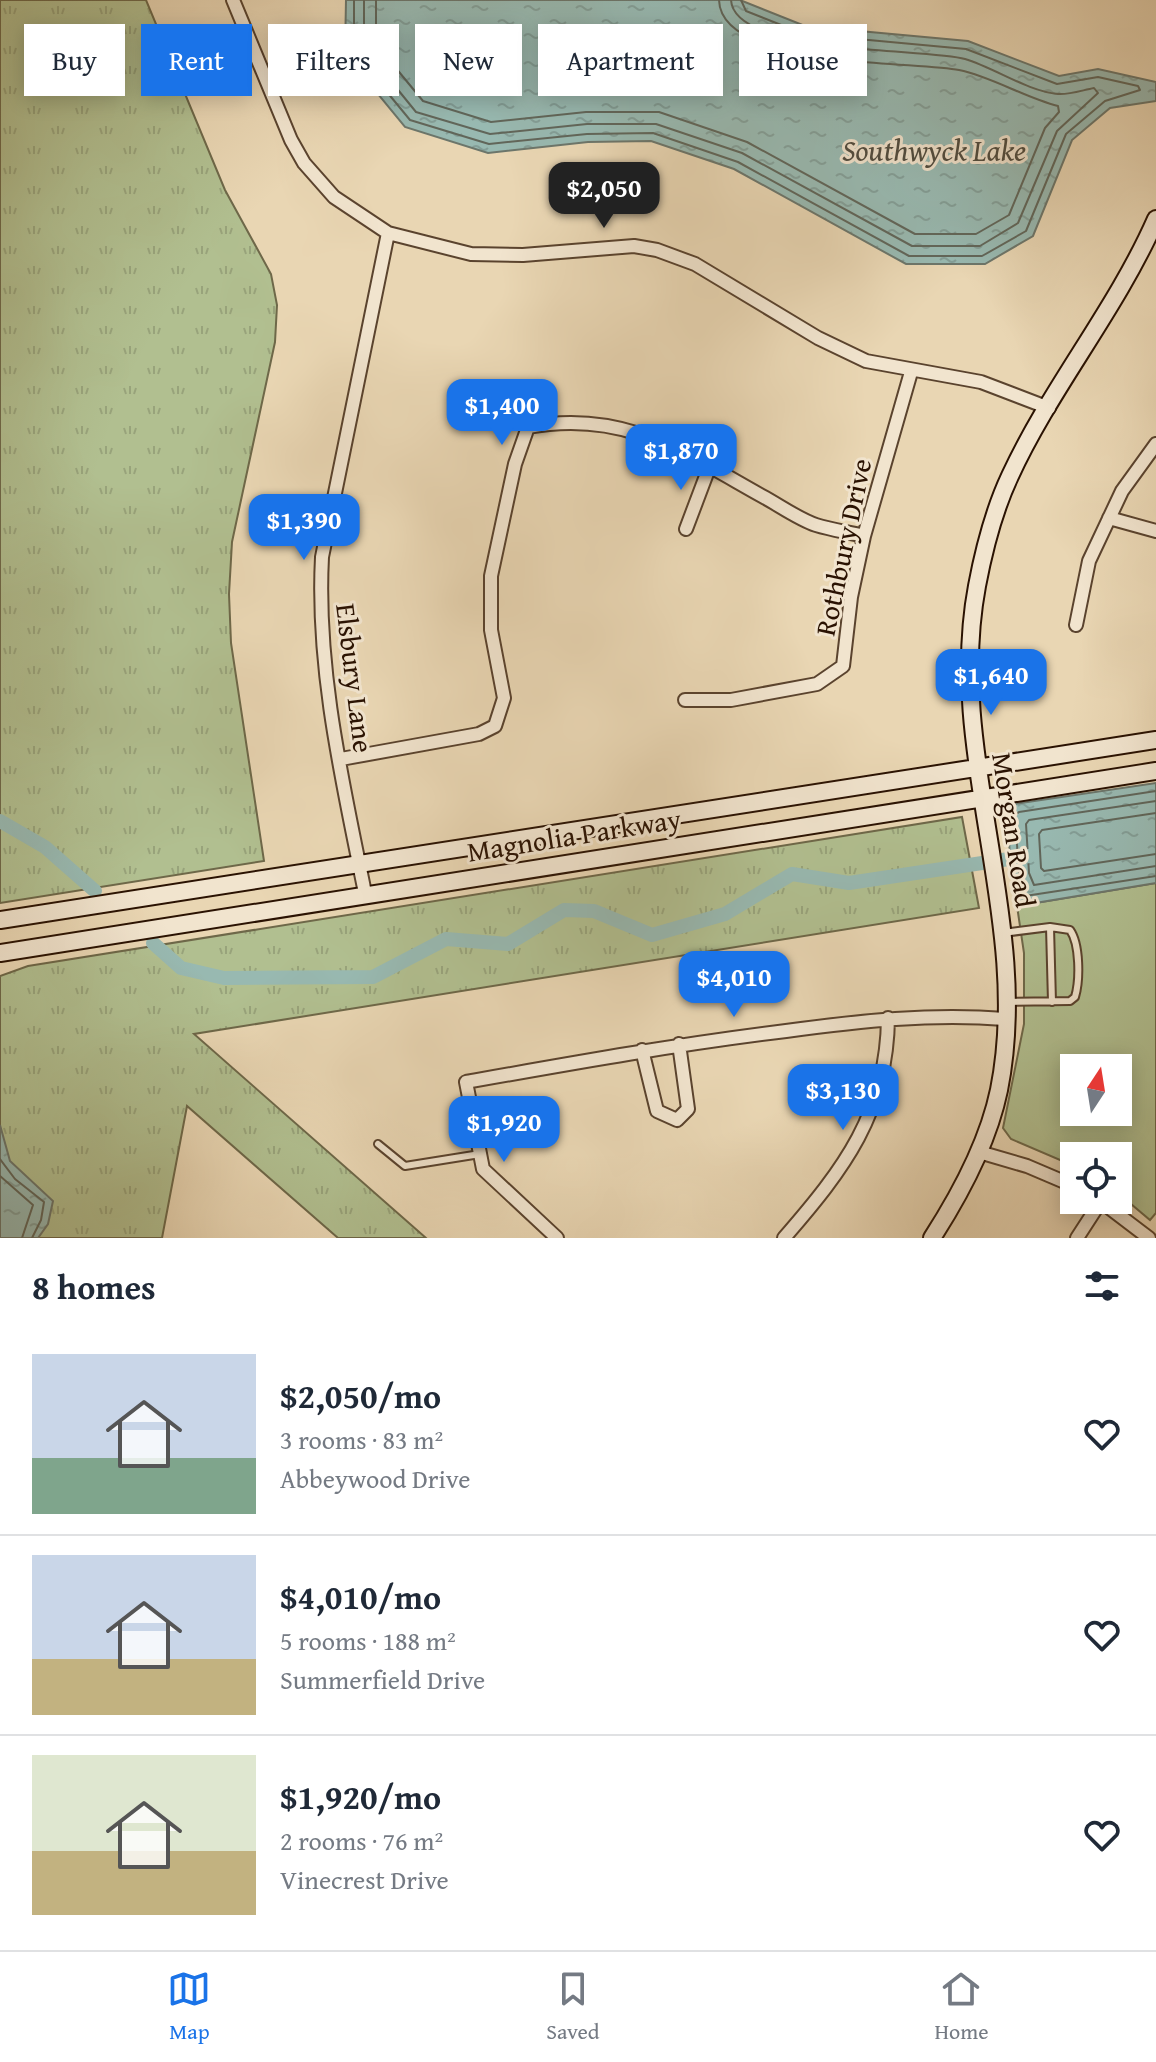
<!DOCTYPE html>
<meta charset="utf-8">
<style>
body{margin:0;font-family:"Gentium Book Plus",serif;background:#f6f6f7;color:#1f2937;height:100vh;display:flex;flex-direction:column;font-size:30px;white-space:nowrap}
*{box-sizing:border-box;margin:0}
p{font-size:26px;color:#747a83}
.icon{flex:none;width:44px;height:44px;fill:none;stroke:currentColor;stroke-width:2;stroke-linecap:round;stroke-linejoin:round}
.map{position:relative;height:1238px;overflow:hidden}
.sheet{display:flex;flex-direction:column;background:#fff;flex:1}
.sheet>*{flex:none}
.hud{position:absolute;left:24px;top:24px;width:1108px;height:72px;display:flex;gap:16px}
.needle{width:52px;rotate:12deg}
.fabs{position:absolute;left:1060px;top:1054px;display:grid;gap:16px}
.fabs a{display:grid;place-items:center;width:72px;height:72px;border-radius:0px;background:#fff;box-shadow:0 4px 20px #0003;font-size:40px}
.price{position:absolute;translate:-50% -68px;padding:0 18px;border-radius:16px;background:#1a73e8;color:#fff;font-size:26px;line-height:52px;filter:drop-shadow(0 2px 4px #0008)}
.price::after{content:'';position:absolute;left:50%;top:48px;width:24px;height:18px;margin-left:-12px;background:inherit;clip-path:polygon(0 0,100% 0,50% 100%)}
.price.on{background:#222;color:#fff}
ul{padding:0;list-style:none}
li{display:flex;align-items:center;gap:24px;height:200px;padding:0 32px}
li+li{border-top:2px solid #e0e1e3}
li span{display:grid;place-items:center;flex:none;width:224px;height:160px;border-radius:0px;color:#555}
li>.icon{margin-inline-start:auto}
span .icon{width:96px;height:96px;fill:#fffc;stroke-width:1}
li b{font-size:34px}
h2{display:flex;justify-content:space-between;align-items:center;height:96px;padding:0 32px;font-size:34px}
.pill{padding:0 28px;border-radius:0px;background:#fff;box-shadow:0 4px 20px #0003;font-size:28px;line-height:72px}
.pill.on{background:#1a73e8;color:#fff}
.dock{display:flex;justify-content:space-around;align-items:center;height:112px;border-top:2px solid #e0e1e3;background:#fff;font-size:22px;color:#747a83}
.dock a{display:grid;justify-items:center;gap:4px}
.dock .on{color:#1a73e8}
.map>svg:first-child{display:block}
.grass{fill:url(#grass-tufts);stroke:#6e6849;stroke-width:2}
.park{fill:#b1bf90;stroke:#6e6849;stroke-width:2;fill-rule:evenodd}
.water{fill:url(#water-ripples);stroke:#6c766b;stroke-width:2}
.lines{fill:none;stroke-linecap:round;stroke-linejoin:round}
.shore{stroke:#61665a;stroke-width:2}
.canal{stroke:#98b9b1;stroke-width:14}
.lane-casing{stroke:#5a432e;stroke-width:10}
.street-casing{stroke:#5a432e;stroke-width:16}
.secondary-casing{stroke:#2a1202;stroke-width:20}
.lane{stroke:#f1e4ce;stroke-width:6}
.street{stroke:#f1e4ce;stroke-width:12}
.secondary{stroke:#f1e4ce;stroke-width:16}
.labels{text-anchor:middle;stroke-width:6;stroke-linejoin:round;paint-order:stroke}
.street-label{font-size:28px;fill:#2a1202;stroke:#f1e4ce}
.water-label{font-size:30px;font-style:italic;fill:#504c3f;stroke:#f1e4ce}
</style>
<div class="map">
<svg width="1156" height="1238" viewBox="0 0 1156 1238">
<defs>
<pattern id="grass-tufts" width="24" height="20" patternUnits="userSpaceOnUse" patternTransform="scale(2)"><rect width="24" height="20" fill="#b1bf90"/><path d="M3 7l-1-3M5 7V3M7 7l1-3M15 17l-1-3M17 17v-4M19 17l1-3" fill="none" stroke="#98a37b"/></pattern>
<pattern id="water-ripples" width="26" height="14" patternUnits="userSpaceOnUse" patternTransform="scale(2)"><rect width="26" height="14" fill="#98b9b1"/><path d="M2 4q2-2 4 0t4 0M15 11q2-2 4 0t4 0" fill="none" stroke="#839e97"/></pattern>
</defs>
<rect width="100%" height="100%" fill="#e9d6b3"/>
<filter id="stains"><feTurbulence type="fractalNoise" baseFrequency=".0025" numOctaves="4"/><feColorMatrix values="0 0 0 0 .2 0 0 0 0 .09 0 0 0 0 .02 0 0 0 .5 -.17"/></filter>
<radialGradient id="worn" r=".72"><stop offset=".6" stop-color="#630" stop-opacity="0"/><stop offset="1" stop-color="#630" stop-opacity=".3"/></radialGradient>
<path class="grass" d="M0 0H146L225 190 271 274 277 305 275 342 232 542 229 594 231 643 264 861 0 903Z
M962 817 979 908 194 1034 426 1238H338L187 1106 162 1238H0V976L28 966Z"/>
<path class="park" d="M1156 883V1213L1150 1220 1118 1193V1156H1074V1166L1011 1139 1003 1128 1024 1024V953L1017 906ZM1074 1068H1118V1112H1074Z"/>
<path class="water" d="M346 0H740L805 26 968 41 1059 76 1098 69 1156 82V101L1110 108 1072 140 1033 236 985 264H906L734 169 651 141 588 142 488 153 405 127 345 54Z
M1156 783V883L1017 906 1011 875 1007 805Z
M0 1125 10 1161 53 1201 48 1224 38 1238H0Z"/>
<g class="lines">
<path class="shore" d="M354 0V52L410 120 489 144 587 134 653 133 738 162 909 256H982L1026 231 1066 134 1105 101 1140 90 1138 86 1098 77 1057 84 966 49 804 34 746 11 741 0
M364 0V48L416 112 490 134 587 124H656L742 153 912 246H980L1018 223 1057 131 1098 93 1094 88C1083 90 1069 95 1058 94 1027 91 995 68 965 59 925 48 734 55 731 0
M376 0V44L423 101 491 122 586 112H659L747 142 915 234H976L1009 215 1045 128 1059 112 1058 106C1025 98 993 77 959 70 911 61 721 68 719 0
M1156 791 1019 812 1015 815 1019 874 1025 896 1156 876
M1156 801 1029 820 1026 824 1029 873 1034 885 1156 866
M1156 813 1042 830 1039 834 1041 868 1044 871 1156 854
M0 1159 15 1179 44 1202 41 1220 32 1238
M0 1176 33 1205 22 1238"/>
<path class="canal" d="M0 821 45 847 95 891
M153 943 181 968 224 978 373 977 446 939 508 944 564 910 594 911 652 935 725 914 792 874 849 883 1029 856"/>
<g class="lane-casing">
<path id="lane" d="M1050 927 1052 1002
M1003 933 1050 927 1070 930C1080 944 1080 980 1075 997L1070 1001 1006 1002
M378 1144 405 1166 480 1154"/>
</g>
<g class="street-casing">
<path id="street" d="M233 0 291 140 304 163 334 197 388 233 471 254 523 255 634 246 657 250 695 264 818 338 866 361 981 382 1049 408
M1109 518 1156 531
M686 529 709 468
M1076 625 1089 561 1122 491 1156 444
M685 700H731L817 684 843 666 851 597 864 536 911 372
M341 759 479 734 495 726 504 698 491 630V576L515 464 528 427C624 409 683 452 762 496 779 505 798 519 816 525 832 530 848 532 864 536
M365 893C343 784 316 669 322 557L388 233
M642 1050 657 1111 677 1120 688 1109 679 1044
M979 1152 1027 1166 1074 1186
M1099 1200 1149 1238
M557 1238 483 1169 466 1082C573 1063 679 1044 786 1031 860 1021 931 1013 1005 1019
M784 1238C844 1169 887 1113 888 1018
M1077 1238 1101 1201"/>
</g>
<g class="secondary-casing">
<path id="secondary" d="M0 920 1156 740
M0 953 1156 771
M932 1238C961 1193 988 1143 999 1090 1033 921 945 755 977 586 984 549 994 510 1010 476 1051 387 1116 310 1156 219"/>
</g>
<use href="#lane" class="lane"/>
<use href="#street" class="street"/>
<use href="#secondary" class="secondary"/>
</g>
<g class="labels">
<g class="street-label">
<text transform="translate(843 547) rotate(-78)" y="10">Rothbury Drive</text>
<text transform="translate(355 678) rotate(83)" y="10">Elsbury Lane</text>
<text transform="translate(1014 830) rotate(81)" y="10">Morgan Road</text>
<text transform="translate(574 835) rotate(-9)" y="10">Magnolia Parkway</text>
</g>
<g class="water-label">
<text x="934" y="161">Southwyck Lake</text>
</g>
</g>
<rect width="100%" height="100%" filter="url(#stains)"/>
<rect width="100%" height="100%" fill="url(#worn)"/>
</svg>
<div class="fabs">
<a><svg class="needle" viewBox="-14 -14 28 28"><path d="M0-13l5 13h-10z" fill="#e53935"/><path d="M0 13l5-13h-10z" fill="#747a83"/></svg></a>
<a><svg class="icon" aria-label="locate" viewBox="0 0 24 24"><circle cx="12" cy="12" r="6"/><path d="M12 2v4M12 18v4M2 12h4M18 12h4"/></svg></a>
</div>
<b class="price on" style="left:604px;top:230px">$2,050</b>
<b class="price" style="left:502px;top:447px">$1,400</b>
<b class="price" style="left:681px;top:492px">$1,870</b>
<b class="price" style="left:304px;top:562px">$1,390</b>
<b class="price" style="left:991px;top:717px">$1,640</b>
<b class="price" style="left:734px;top:1019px">$4,010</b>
<b class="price" style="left:843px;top:1132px">$3,130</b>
<b class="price" style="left:504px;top:1164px">$1,920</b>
<div class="hud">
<a class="pill">Buy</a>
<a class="pill on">Rent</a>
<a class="pill">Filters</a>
<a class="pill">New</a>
<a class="pill">Apartment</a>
<a class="pill">House</a>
</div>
</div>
<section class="sheet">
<h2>8 homes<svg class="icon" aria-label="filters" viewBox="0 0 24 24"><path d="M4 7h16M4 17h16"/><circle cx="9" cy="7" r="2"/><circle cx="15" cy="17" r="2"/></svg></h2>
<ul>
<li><span style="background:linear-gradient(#c9d6e8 65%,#7fa58c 0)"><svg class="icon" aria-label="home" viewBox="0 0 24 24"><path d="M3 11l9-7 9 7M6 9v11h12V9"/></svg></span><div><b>$2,050/mo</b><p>3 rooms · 83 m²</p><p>Abbeywood Drive</p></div><svg class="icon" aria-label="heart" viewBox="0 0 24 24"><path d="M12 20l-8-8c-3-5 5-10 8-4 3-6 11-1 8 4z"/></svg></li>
<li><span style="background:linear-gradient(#c9d6e8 65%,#c2b280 0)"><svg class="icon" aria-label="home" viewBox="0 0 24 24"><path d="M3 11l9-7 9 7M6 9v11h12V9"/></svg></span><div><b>$4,010/mo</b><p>5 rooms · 188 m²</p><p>Summerfield Drive</p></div><svg class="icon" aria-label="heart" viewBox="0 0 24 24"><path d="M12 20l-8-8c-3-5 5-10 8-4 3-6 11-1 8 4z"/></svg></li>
<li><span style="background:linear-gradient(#dfe7d0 60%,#c2b280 0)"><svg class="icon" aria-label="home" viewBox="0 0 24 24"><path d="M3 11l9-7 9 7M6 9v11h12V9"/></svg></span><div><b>$1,920/mo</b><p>2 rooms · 76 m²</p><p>Vinecrest Drive</p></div><svg class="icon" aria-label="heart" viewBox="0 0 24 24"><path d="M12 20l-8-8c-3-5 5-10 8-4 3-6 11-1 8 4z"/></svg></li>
</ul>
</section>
<nav class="dock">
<a class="on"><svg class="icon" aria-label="map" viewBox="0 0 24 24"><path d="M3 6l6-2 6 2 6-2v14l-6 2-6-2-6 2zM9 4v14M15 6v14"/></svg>Map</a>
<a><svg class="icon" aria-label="saved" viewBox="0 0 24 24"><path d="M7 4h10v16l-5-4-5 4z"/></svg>Saved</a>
<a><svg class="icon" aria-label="home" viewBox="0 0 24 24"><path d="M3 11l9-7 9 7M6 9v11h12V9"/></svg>Home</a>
</nav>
